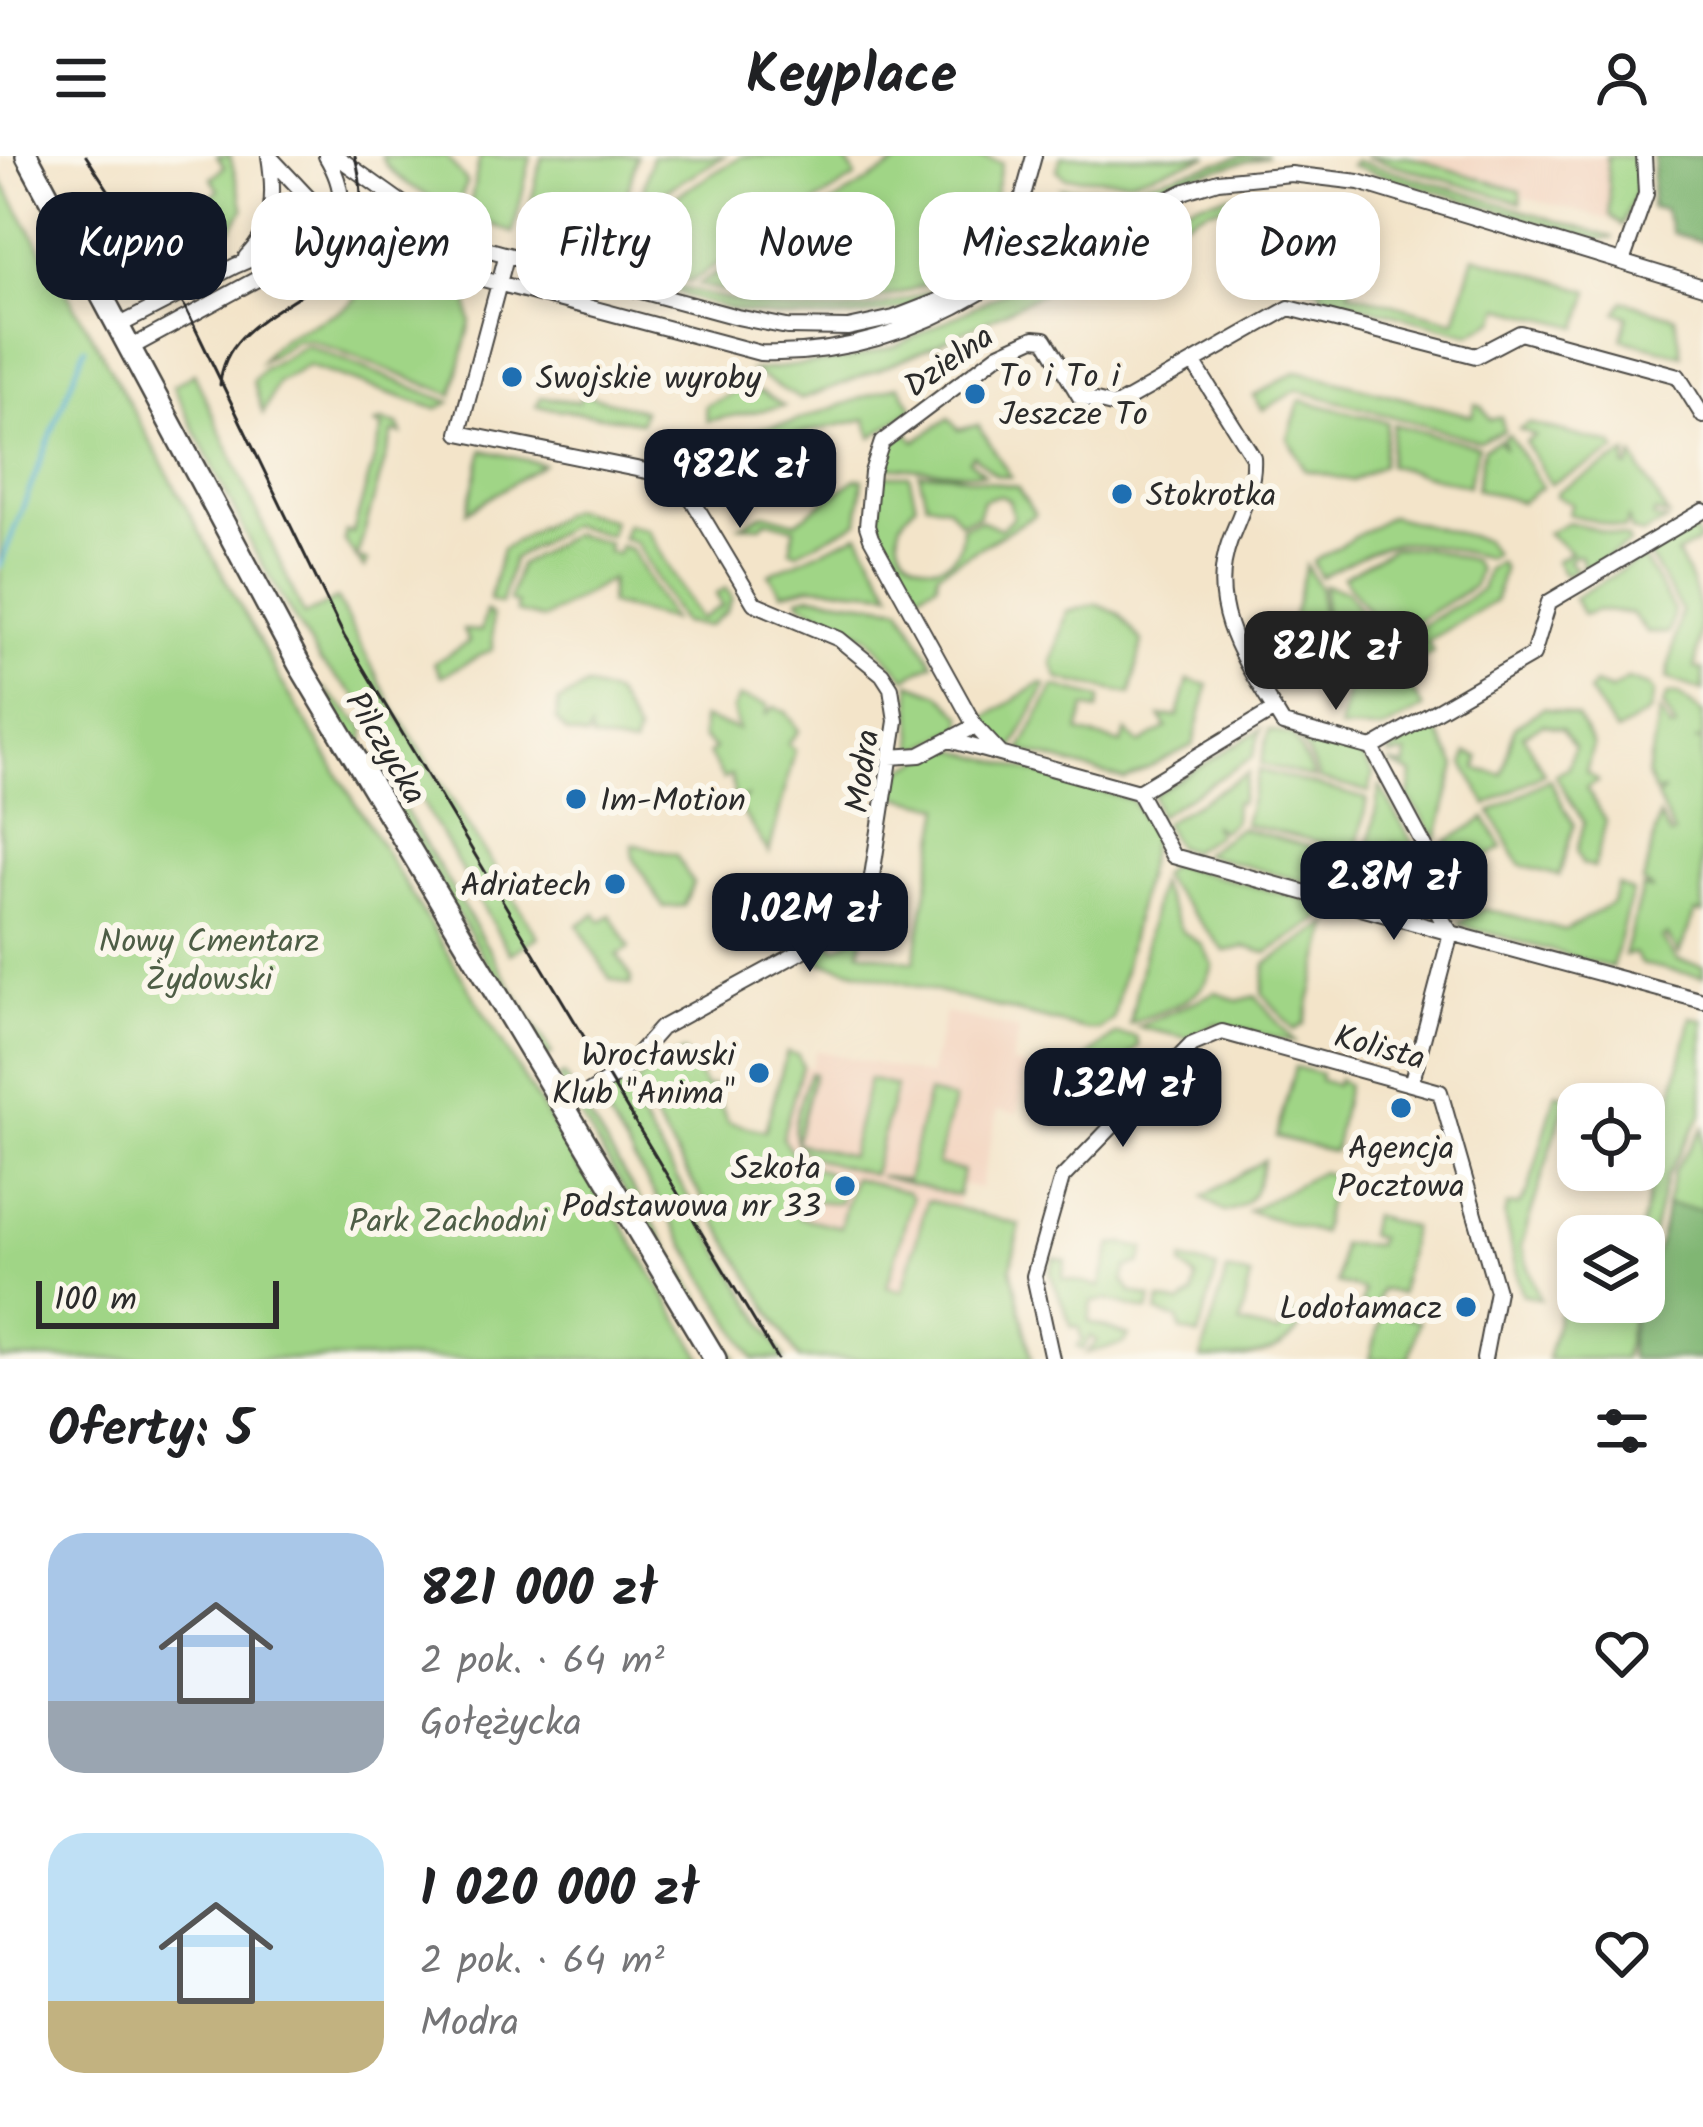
<!DOCTYPE html>
<html lang="pl">
<meta charset="utf-8">
<style>
body{margin:0;font-family:Kalam,sans-serif;background:#f2f2f2;color:#202124;height:100vh;display:flex;flex-direction:column;font-size:45px;white-space:nowrap}
*{box-sizing:border-box;margin:0}
p{font-size:39px;color:#757577}
.icon{flex:none;width:66px;height:66px;fill:none;stroke:currentColor;stroke-width:2;stroke-linecap:round;stroke-linejoin:round}
.map{position:relative;height:1203px;overflow:hidden}
.panel{display:flex;flex-direction:column;background:#fff;flex:1}
.panel>*{flex:none}
.top-card{position:absolute;left:36px;top:36px;width:1632px;height:108px;display:flex;gap:24px}
.fabs{position:absolute;left:1557px;top:927px;display:grid;gap:24px}
.fabs a{display:grid;place-items:center;width:108px;height:108px;border-radius:24px;background:#fff;box-shadow:0 6px 18px #0003;font-size:60px}
.scale{position:absolute;left:36px;bottom:30px;width:243px;box-sizing:border-box;padding-left:12px;border:6px solid #2b2b2b;border-top:0;font-size:33px;line-height:42px;white-space:nowrap;color:#2b2b2b;-webkit-text-stroke:9px #fbf7ec;paint-order:stroke}
.price{position:absolute;translate:-50% -102px;padding:0 27px;border-radius:24px;background:#111827;color:#fff;font-size:39px;line-height:78px;filter:drop-shadow(0 3px 6px #0008)}
.price::after{content:'';position:absolute;left:50%;top:72px;width:36px;height:27px;margin-left:-18px;background:inherit;clip-path:polygon(0 0,100% 0,50% 100%)}
.price.active{background:#222;color:#fff}
ul{padding:0;list-style:none}
li{display:flex;align-items:center;gap:36px;height:300px;padding:0 48px}
li span{display:grid;place-items:center;flex:none;width:336px;height:240px;border-radius:36px;color:#555}
li>.icon{margin-inline-start:auto}
span .icon{width:144px;height:144px;fill:#fffc;stroke-width:1}
li b{font-size:51px}
h2{display:flex;justify-content:space-between;align-items:center;height:144px;padding:0 48px;font-size:51px}
.pill{padding:0 42px;border-radius:36px;background:#fff;box-shadow:0 6px 18px #0003;font-size:42px;line-height:108px}
.pill.active{background:#111827;color:#fff}
header{display:flex;justify-content:space-between;align-items:center;height:156px;padding:0 48px;background:#fff;font-size:54px;font-weight:700}
.map>svg:first-child{display:block}
.built{fill:#f3d4bf}
.green{fill:#a0d586;stroke:#668058;stroke-width:3}
.forest{fill:#80b673;stroke:#56704f;stroke-width:3}
.lines{fill:none;stroke-linecap:round;stroke-linejoin:round}
.stream{stroke:#54afd2;stroke-width:4.5}
.street-casing{stroke:#494743;stroke-width:18}
.secondary-casing{stroke:#494743;stroke-width:26}
.street{stroke:#fff;stroke-width:14}
.secondary{stroke:#fff;stroke-width:21}
.tram{stroke:#2b2b2b;stroke-width:3}
.poi-dot{fill:#1f6fb2;stroke:#fbf7ec;stroke-width:4.5}
.labels{text-anchor:middle;stroke-width:12;stroke-linejoin:round;paint-order:stroke}
.street-label{font-size:33px;fill:#2b2b2b;stroke:#fbf7ec}
.poi-label{font-size:33px;fill:#2b2b2b;stroke:#fbf7ec;text-anchor:start}
.park-label{font-size:33px;fill:#4e5e46;stroke:#fbf7ec}
</style>
<header><svg class="icon" aria-label="menu" viewBox="0 0 24 24"><path d="M4 6h16M4 12h16M4 18h16"/></svg>Keyplace<svg class="icon" aria-label="person" viewBox="0 0 24 24"><circle cx="12" cy="8" r="4"/><path d="M4 21q1-7 8-7t8 7"/></svg></header>
<div class="map">
<svg width="1703" height="1203" viewBox="0 0 1703 1203">
<rect width="100%" height="100%" fill="#fbf7ec"/>
<filter id="ink" filterUnits="userSpaceOnUse"><feTurbulence type="fractalNoise" baseFrequency=".00833" numOctaves="2"/><feDisplacementMap in="SourceGraphic" scale="24" xChannelSelector="R" yChannelSelector="G"/><feConvolveMatrix kernelMatrix="1 2 1 2 8 2 1 2 1" color-interpolation-filters="sRGB"/></filter>
<filter id="wash" filterUnits="userSpaceOnUse"><feTurbulence type="fractalNoise" baseFrequency=".004" numOctaves="4" result="noise"/><feDisplacementMap in="SourceGraphic" scale="48" xChannelSelector="R" yChannelSelector="G"/><feGaussianBlur stdDeviation="2.7" result="paint"/><feColorMatrix in="noise" values="0 0 0 0 0 0 0 0 0 0 0 0 0 0 0 0 0 1.4 0 .05"/><feComposite in="paint" operator="in"/></filter>
<g filter="url(#wash)">
<rect width="100%" height="100%" fill="#f3e4c9"/>
<path class="built" d="M1366 0H1619L1622 67Z
M945 857 1019 874 1011 907 1028 912 1017 958 998 954 980 1032 962 1028 956 1053 1020 1071 831 1203 769 987 797 907 811 912 816 894 929 920Z"/>
<path class="green" d="M217 0H230L244 53 231 73 192 101 184 89 168 87 161 76 180 63 189 74 216 60 206 44 219 34 211 22 224 11Z
M381 0H446L467 26 456 54C432 41 393 26 381 0Z
M480 0H531L513 77 468 59Z
M542 0H637L610 103 566 91 567 85 552 81 550 87 523 79Z
M652 0H724L639 50Z
M742 0H843L856 21 690 126 624 106 635 65Z
M910 0H979L1002 7C995 34 991 74 976 97 966 113 945 121 929 127 849 160 779 148 698 129Z
M1061 0H1209L1130 24 1065 21 1057 14Z
M1244 0H1268L1185 21 1077 69 1060 32 1132 30Z
M1365 0H1407L1520 35 1521 47Z
M1607 0H1636L1638 31 1622 70 1610 60Z
M1356 5 1393 15 1614 82 1598 84 1351 10Z
M0 22 98 190 281 525 583 1019 591 1016 703 1203H0Z
M1263 32 1279 39 1209 53 1103 103 1095 106 1089 94 1198 46Z
M1005 45C999 68 996 98 979 114 908 180 735 174 657 125 746 150 828 172 919 139 941 131 968 122 981 102 992 87 994 66 999 49Z
M1322 56 1365 66 1349 136 1455 165 1474 100 1590 135 1579 171 1501 151 1497 163 1470 178 1320 139 1322 133 1311 131 1317 70 1302 65V57Z
M1076 100 1083 112 1078 118C987 166 898 210 800 243L751 215 850 203 896 190Z
M371 118 468 145 471 166 453 239 310 184 295 185 261 206C279 173 321 169 349 149 361 140 361 127 371 118Z
M1624 145 1675 161 1682 199 1622 183 1628 160 1617 156Z
M306 189 450 246 437 253 308 210 278 226 263 258 253 225 265 212Z
M1297 215 1472 260 1475 248 1481 250 1490 264 1501 261 1504 275 1479 285 1297 234 1263 254 1254 240Z
M194 217 304 459 337 443 392 549 538 781 510 798 369 553 320 506 255 396 173 230Z
M899 229 913 253 872 281 866 263 718 296 720 316 711 318 693 283 790 267Z
M743 233 762 236 784 250 707 265 705 250Z
M582 238 643 254 641 266 536 250 541 241 579 246Z
M1300 244 1387 266 1382 309 1352 325 1305 314 1288 282Z
M949 262 958 274 978 269 1011 321 996 319 973 299 969 304 985 318 882 310C883 292 893 285 907 276L915 285Z
M381 265 398 269 402 278 393 276 357 401 368 405 364 412 344 385 346 376 353 377 383 271 375 268Z
M1528 267 1613 289 1617 295 1550 328 1525 286 1535 280 1519 273Z
M1393 268 1478 290 1468 330 1388 309Z
M1509 279 1542 331 1521 346 1476 333 1484 292 1499 284 1505 293 1503 282Z
M483 294 543 308 467 356Z
M1627 298 1625 311 1629 312 1633 300 1668 360 1655 356 1653 362 1666 365 1643 378 1631 375 1628 363 1624 373 1568 358 1572 347 1556 340 1558 335Z
M946 317 1017 331 1035 359 938 416 937 427 920 436 909 433 879 379 881 319H909L916 348C858 398 963 446 962 370L980 364 1001 373 1013 361 1009 344 999 339 983 344 978 360 960 366 947 350 926 346 919 318Z
M856 323H863L858 366 798 396 790 394 795 372 766 364 762 370 741 369 765 357 796 366Z
M570 353 613 364 609 379 570 369 513 403 501 448 489 445 502 393Z
M1390 360 1485 384 1494 398 1487 402C1400 380 1400 378 1321 421L1313 406Z
M1568 366 1628 382 1629 388 1584 414 1580 399H1574L1569 405 1577 413 1565 419 1556 405 1571 396 1547 377Z
M626 368 647 373 699 463 722 450 716 438 726 432 732 442 726 456 708 470 682 467 636 387 622 382Z
M1692 373 1700 385 1677 398C1703 446 1703 458 1695 512L1703 514V535L1667 522 1681 454 1648 398Z
M572 378 609 387 607 395 617 398 620 390 631 393 671 464 609 448 611 423 543 463 516 456 517 448 509 445 519 409Z
M859 378 892 436 810 430 782 437 769 418Z
M1393 392H1424L1472 404 1478 414 1474 430 1395 478 1382 475 1343 421Z
M1643 402 1674 455 1669 477H1647L1632 458 1597 454 1583 459 1574 442Z
M1499 406 1503 413 1495 445 1427 485 1433 496 1405 511 1396 497 1399 483 1481 434 1487 413Z
M1306 409 1320 432 1323 488C1339 500 1356 506 1374 495L1390 500 1423 552 1383 574 1339 573 1351 514 1307 502 1290 473Z
M1324 429 1347 435 1375 478 1373 493 1354 499 1325 486Z
M810 439 901 451 933 507 906 522 868 480 801 447 799 442Z
M1096 448 1119 458 1142 486 1131 538 1059 523 1052 507 1067 456Z
M486 455 492 460 493 493 441 520 434 507 469 486 463 474 481 475Z
M1627 523 1649 530 1654 537 1650 556 1616 576 1589 536 1594 528 1611 534Z
M1188 524 1208 529 1193 589 1125 624 1021 594 1054 530 1101 542 1098 554 1085 551 1079 576 1122 588 1126 575 1139 588 1167 572 1160 561 1178 560Z
M910 527 940 538 963 560 962 571 915 595Z
M1041 527 1046 529 1013 593 993 580 982 564Z
M587 530 615 539 637 578 633 591 592 583 590 575 587 582 567 577 556 564 559 546Z
M323 532 365 571 364 587 552 898 544 903Z
M1668 538H1678L1703 558V582L1697 585 1703 587 1699 644 1703 757 1695 756 1679 798 1667 779 1662 782 1677 804 1703 810V821L1641 808 1634 797 1624 800 1642 732 1653 734 1643 727 1659 660 1670 680 1674 678 1657 641 1665 635 1655 637 1647 620 1660 555 1671 574 1676 572 1663 549Z
M739 541 768 549 767 558 774 551 786 555 799 575 788 587 795 594 769 697 737 648 748 640 735 645 731 619 723 623 708 598 715 593 702 582V562L738 574 733 553Z
M1544 552 1577 561 1593 590 1586 616 1598 625 1586 632 1606 665 1594 712 1582 708 1577 695 1584 667 1555 619 1568 611 1574 591 1562 573 1543 568 1523 579 1544 617 1487 649 1464 608 1467 597 1479 601 1477 613 1502 619 1515 570Z
M1433 568 1456 610 1437 683 1409 642 1412 618 1389 607 1406 610V598L1389 600 1392 595Z
M1261 573 1253 601 1158 660 1153 639Z
M1269 574 1293 580 1315 623 1261 608Z
M1300 582 1360 598 1373 618 1369 636 1320 624Z
M947 591 1132 644 1153 680 1113 864 1099 874H1087L821 806 819 794 832 787 836 793 857 779 863 780 860 795 914 806 942 651 892 639 904 613Z
M1259 614 1367 643 1357 695 1244 668Z
M1248 617 1240 647 1235 646 1234 666 1222 675 1212 668 1218 678 1191 695 1176 690 1163 667Z
M1549 623 1574 669 1559 720 1520 709 1491 656Z
M1380 630 1416 693 1391 687 1410 697 1363 724Z
M1485 662 1502 692 1486 701 1479 691 1456 703 1479 743 1452 759 1443 688Z
M1240 672 1349 701 1355 711 1349 738 1202 698Z
M633 688 676 699 693 727 684 750 663 751 633 701Z
M1170 708 1333 751 1332 755 1267 797 1246 791 1225 795 1160 720Z
M1158 727 1182 775 1202 789 1213 809C1204 848 1159 854 1130 868Z
M1617 729 1632 736 1612 812 1458 768 1484 752 1565 774 1612 747Z
M596 758 601 765 611 759 630 792 617 799 632 822 630 829 610 823 578 769Z
M1330 767 1304 868 1294 874 1262 837 1266 808Z
M1216 836 1237 845 1256 840 1294 886 1217 867 1187 882 1138 871Z
M1691 861 1703 864 1702 958 1666 1021 1644 1117V1080H1639Z
M1116 878 1136 881 1139 890 1086 944 1062 921Z
M684 896 706 932 712 929 728 966 765 975 787 896 798 899 802 910 782 982 800 1006 845 1023 839 1047 801 1044 798 1061 840 1071 853 1022 907 1036 912 1042 887 1131 903 1135 927 1044 1020 1069 1011 1112 1032 1203H799L636 932 639 923Z
M1295 911 1321 918 1320 924 1336 929 1338 923 1347 929 1334 996 1276 981Z
M810 917 814 918 796 987 850 1000 869 923 896 930 873 1018C793 997 778 1002 810 917Z
M564 919 736 1203H725L558 922Z
M620 927 785 1203H754L604 954V940Z
M928 937 954 944 937 1009 963 1015 958 1040 879 1020 907 1024Z
M1556 937 1567 940 1521 1090 1540 1143 1522 1138 1504 1060 1507 1050 1520 1049 1528 1036Z
M1703 972V1054L1666 1049 1674 1015Z
M1264 1004C1257 1030 1254 1050 1224 1056L1203 1041Z
M1321 1016 1333 1019 1321 1077 1248 1055Z
M1372 1060 1412 1071 1400 1138 1381 1133 1375 1152 1361 1148 1364 1134 1337 1127 1341 1088 1376 1089 1379 1082 1368 1079Z
M1125 1088 1145 1093 1141 1107 1127 1112 1123 1124 1131 1136 1152 1142 1148 1155 1107 1144 1092 1146 1089 1166 1129 1180 1122 1188 1087 1197 1097 1185 1090 1180 1083 1194 1077 1190 1082 1183 1078 1170 1072 1171 1050 1117 1054 1102 1066 1105 1062 1122 1100 1131 1112 1089Z
M1183 1104 1217 1113 1199 1180 1181 1175 1178 1163 1157 1157 1160 1144 1180 1148 1193 1139 1196 1122 1182 1110Z
M1227 1115 1251 1121 1240 1168 1279 1178 1284 1156 1303 1161C1292 1203 1239 1203 1201 1203Z
M1598 1146H1634L1624 1203H1547L1561 1149 1594 1156Z
M1391 1157 1419 1165 1409 1203H1370L1381 1161Z"/>
<path class="forest" d="M1654 0H1703V86L1672 77 1664 53 1651 52Z
M1666 1049 1703 1054V1203H1630C1625 1155 1662 1103 1666 1049Z"/>
<g class="lines">
<path class="stream" d="M0 410 85 191"/>
</g>
</g>
<g filter="url(#ink)">
<g class="lines">
<g class="street-casing">
<path id="street" d="M269 0 331 66 385 97 760 197C840 200 912 177 981 136
M336 0 444 77
M316 91 377 98
M246 101C275 72 275 38 269 0
M506 101 459 277 661 318 693 345 754 447 839 483 882 518 891 532 896 565 870 733 859 758 835 777 661 872 623 915 585 939
M1622 106 1646 38 1644 0
M1018 114 1014 72 1034 0
M120 169 235 110 349 61 453 84 737 161 787 171 848 172 894 162 1018 114 1186 35 1218 25 1291 18 1359 26 1703 131
M132 191 316 91C347 63 347 35 326 0
M1195 209 1253 301C1255 330 1240 358 1230 384 1204 455 1248 509 1283 568L1372 592 1533 499 1549 446 1703 355
M949 584 1138 636 1274 554
M1372 592 1425 691 1439 759 1451 777 1703 845
M1001 598 975 570 871 382 867 370 872 316 882 286 999 198 1034 182 1045 183 1080 241 1116 250 1289 152 1476 200 1520 177 1678 220 1703 260
M890 601 920 599 975 570
M1138 636 1173 700 1451 777 1412 925
M1052 1203 1034 1120 1062 1022 1191 889 1222 876 1440 936 1497 1135 1484 1203"/>
</g>
<g class="secondary-casing">
<path id="secondary" d="M27 0 299 508 715 1203"/>
</g>
<use href="#street" class="street"/>
<use href="#secondary" class="secondary"/>
<path class="tram" d="M86 0 185 151 344 480 777 1203
M220 229C226 132 395 154 355 0"/>
</g>
</g>
<g class="poi-dot">
<circle cx="512" cy="221" r="12"/>
<circle cx="975" cy="238" r="12"/>
<circle cx="1122" cy="338" r="12"/>
<circle cx="576" cy="643" r="12"/>
<circle cx="615" cy="728" r="12"/>
<circle cx="759" cy="917" r="12"/>
<circle cx="1401" cy="952" r="12"/>
<circle cx="845" cy="1030" r="12"/>
<circle cx="1466" cy="1151" r="12"/>
</g>
<g class="labels">
<g class="street-label">
<text transform="translate(948 204) rotate(-35)" y="12">Dzielna</text>
<text transform="translate(387 591) rotate(59)" y="12">Pilczycka</text>
<text transform="translate(861 615) rotate(-82)" y="12">Modra</text>
<text transform="translate(1380 890) rotate(15)" y="12">Kolista</text>
</g>
<g class="poi-label">
<text x="999" y="231">To i To i<tspan x="999" dy="38">Jeszcze To</tspan></text>
<text x="536" y="233">Swojskie wyroby</text>
<text x="1146" y="350">Stokrotka</text>
<text x="600" y="655">Im-Motion</text>
<text x="591" y="740" text-anchor="end">Adriatech</text>
<text x="735" y="910" text-anchor="end">Wrocławski<tspan x="735" dy="38">Klub "Anima"</tspan></text>
<text x="1401" y="1003" text-anchor="middle">Agencja<tspan x="1401" dy="38">Pocztowa</tspan></text>
<text x="821" y="1023" text-anchor="end">Szkoła<tspan x="821" dy="38">Podstawowa nr 33</tspan></text>
<text x="1442" y="1163" text-anchor="end">Lodołamacz</text>
</g>
<g class="park-label">
<text x="209" y="796">Nowy Cmentarz<tspan x="209" dy="38">Żydowski</tspan></text>
<text x="448" y="1076">Park Zachodni</text>
</g>
</g>
</svg>
<div class="fabs">
<a><svg class="icon" aria-label="locate" viewBox="0 0 24 24"><circle cx="12" cy="12" r="6"/><path d="M12 2v4M12 18v4M2 12h4M18 12h4"/></svg></a>
<a><svg class="icon" aria-label="layers" viewBox="0 0 24 24"><path d="M12 4l9 5-9 5-9-5zM3 14l9 5 9-5"/></svg></a>
</div>
<div class="scale">100 m</div>
<b class="price" style="left:740px;top:375px">982K zł</b>
<b class="price active" style="left:1336px;top:557px">821K zł</b>
<b class="price" style="left:1394px;top:787px">2.8M zł</b>
<b class="price" style="left:810px;top:819px">1.02M zł</b>
<b class="price" style="left:1123px;top:994px">1.32M zł</b>
<div class="top-card">
<a class="pill active">Kupno</a>
<a class="pill">Wynajem</a>
<a class="pill">Filtry</a>
<a class="pill">Nowe</a>
<a class="pill">Mieszkanie</a>
<a class="pill">Dom</a>
</div>
</div>
<section class="panel">
<h2>Oferty: 5<svg class="icon" aria-label="filters" viewBox="0 0 24 24"><path d="M4 7h16M4 17h16"/><circle cx="9" cy="7" r="2"/><circle cx="15" cy="17" r="2"/></svg></h2>
<ul>
<li><span style="background:linear-gradient(#a9c7e8 70%,#9aa5b1 0)"><svg class="icon" aria-label="home" viewBox="0 0 24 24"><path d="M3 11l9-7 9 7M6 9v11h12V9"/></svg></span><div><b>821 000 zł</b><p>2 pok. · 64 m²</p><p>Gołężycka</p></div><svg class="icon" aria-label="heart" viewBox="0 0 24 24"><path d="M12 20l-8-8c-3-5 5-10 8-4 3-6 11-1 8 4z"/></svg></li>
<li><span style="background:linear-gradient(#bfe0f5 70%,#c2b280 0)"><svg class="icon" aria-label="home" viewBox="0 0 24 24"><path d="M3 11l9-7 9 7M6 9v11h12V9"/></svg></span><div><b>1 020 000 zł</b><p>2 pok. · 64 m²</p><p>Modra</p></div><svg class="icon" aria-label="heart" viewBox="0 0 24 24"><path d="M12 20l-8-8c-3-5 5-10 8-4 3-6 11-1 8 4z"/></svg></li>
</ul>
</section>
